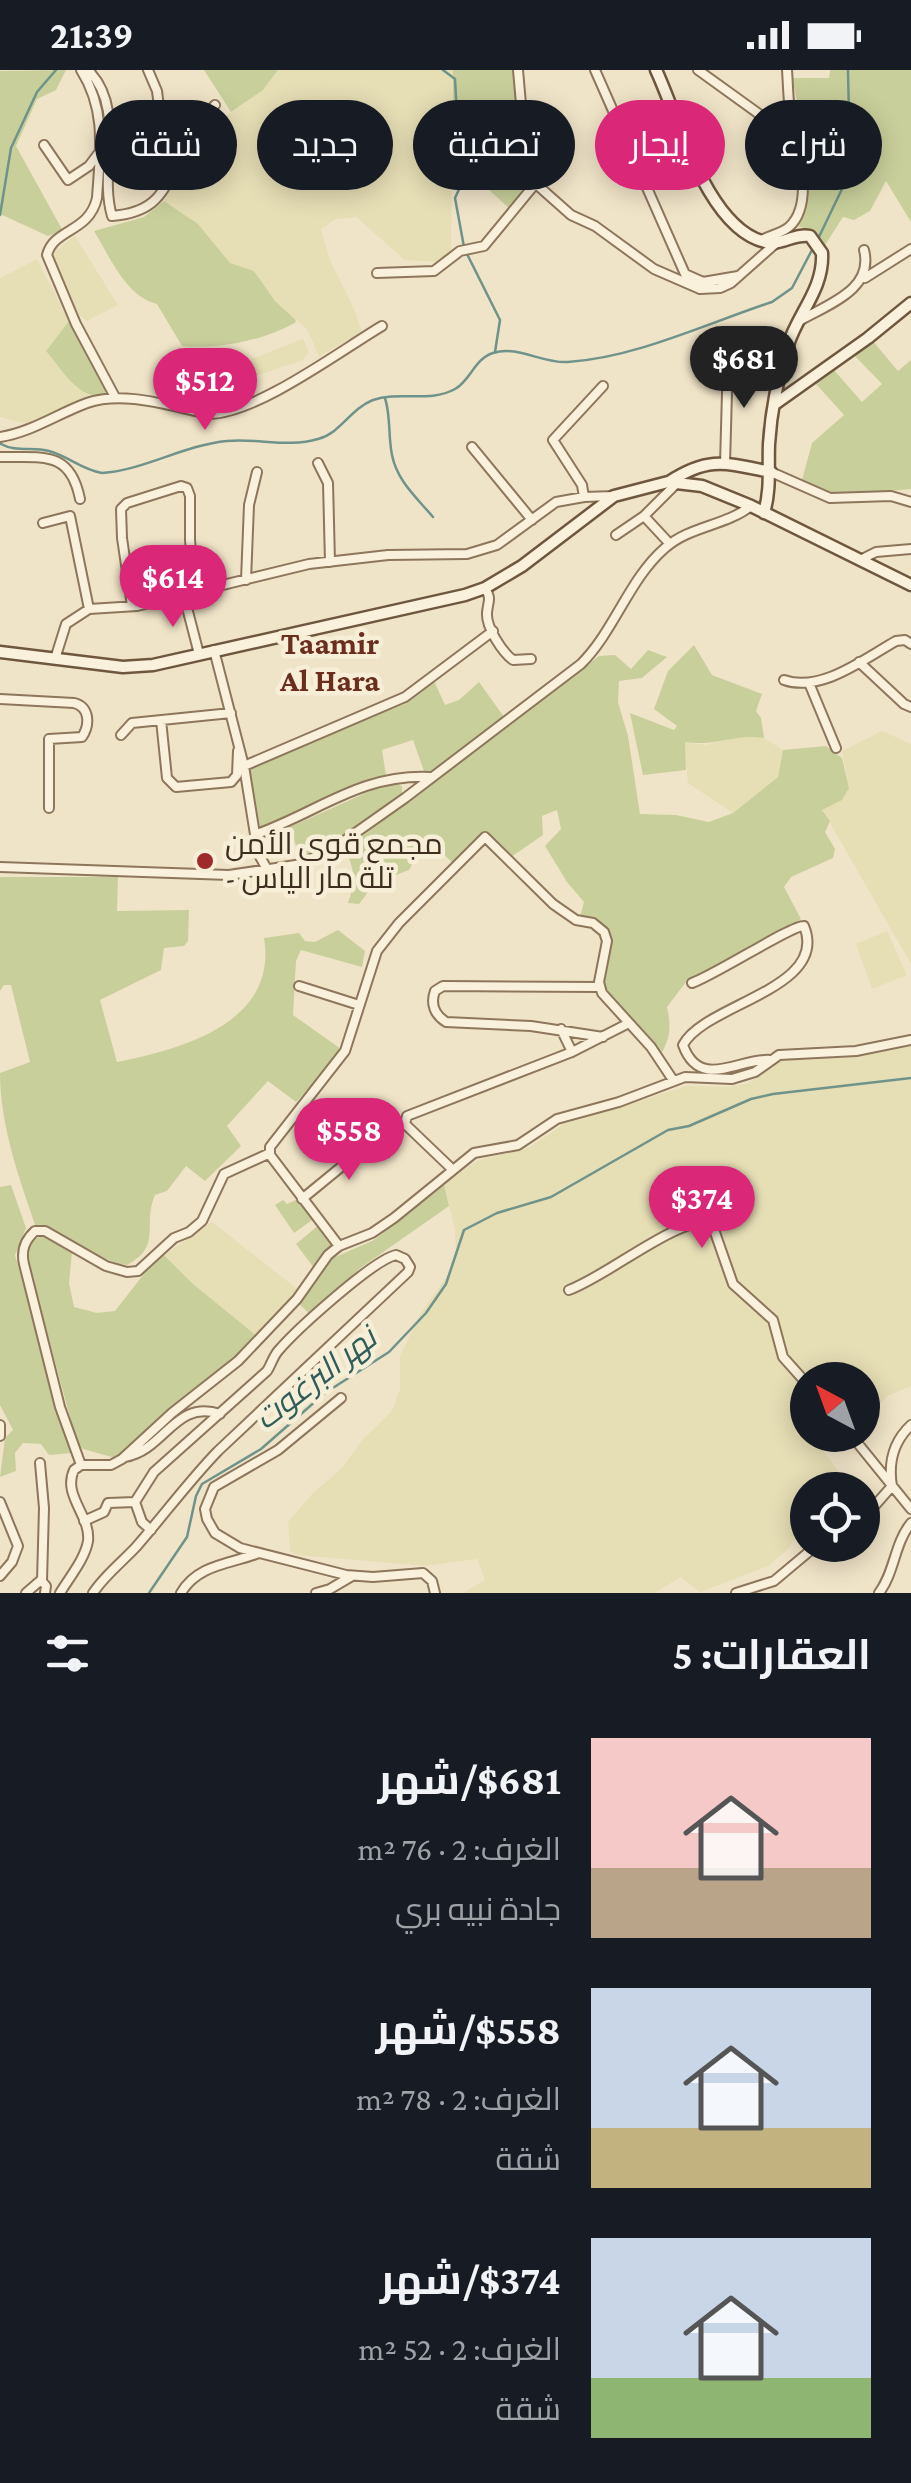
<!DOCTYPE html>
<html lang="ar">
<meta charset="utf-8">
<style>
body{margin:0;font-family:"Crimson Pro",Cairo,serif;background:#242831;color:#f1f3f6;direction:rtl;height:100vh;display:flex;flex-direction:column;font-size:38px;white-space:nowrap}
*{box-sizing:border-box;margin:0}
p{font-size:32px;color:#9ea1a6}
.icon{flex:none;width:55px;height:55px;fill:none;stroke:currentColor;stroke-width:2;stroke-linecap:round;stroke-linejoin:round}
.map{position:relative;height:1523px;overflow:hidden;direction:ltr}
.sheet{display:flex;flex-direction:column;background:#171b24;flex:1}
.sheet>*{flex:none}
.guide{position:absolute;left:30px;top:30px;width:852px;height:90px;direction:rtl;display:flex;gap:20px}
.needle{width:65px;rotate:319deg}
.buttons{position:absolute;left:790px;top:1292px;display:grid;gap:20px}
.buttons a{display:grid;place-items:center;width:90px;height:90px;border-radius:50%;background:#171b24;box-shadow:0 5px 25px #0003;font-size:50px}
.price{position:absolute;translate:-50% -85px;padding:0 22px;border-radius:35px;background:#db2777;color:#fff;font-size:32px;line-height:65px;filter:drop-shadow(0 2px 5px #0008)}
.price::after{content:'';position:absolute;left:50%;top:60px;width:30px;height:22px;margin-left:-15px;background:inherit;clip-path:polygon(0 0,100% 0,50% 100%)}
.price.selected{background:#222;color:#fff}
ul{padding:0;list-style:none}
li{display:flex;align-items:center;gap:30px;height:250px;padding:0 40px}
li span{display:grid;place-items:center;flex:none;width:280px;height:200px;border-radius:0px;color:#555}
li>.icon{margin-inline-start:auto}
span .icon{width:120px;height:120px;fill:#fffc;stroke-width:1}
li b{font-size:42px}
h2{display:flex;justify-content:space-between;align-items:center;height:120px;padding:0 40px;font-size:42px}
.chip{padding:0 35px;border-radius:45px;background:#171b24;box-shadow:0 5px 25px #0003;font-size:35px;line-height:90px}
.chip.selected{background:#db2777;color:#fff}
.status{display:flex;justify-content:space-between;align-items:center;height:70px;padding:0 50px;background:#171b24;direction:ltr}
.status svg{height:28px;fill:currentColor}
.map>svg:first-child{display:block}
.farmland{fill:#e6deb5}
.green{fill:#c9cf9b}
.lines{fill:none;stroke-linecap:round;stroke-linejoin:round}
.stream{stroke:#6f938a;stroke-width:2.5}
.street-casing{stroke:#8d765c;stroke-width:12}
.secondary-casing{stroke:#6f573f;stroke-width:15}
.street{stroke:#faf1dc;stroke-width:8}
.secondary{stroke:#faf1dc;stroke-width:10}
.poi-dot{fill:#9e2a2b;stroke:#f7eed8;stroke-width:4}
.labels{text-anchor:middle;stroke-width:9;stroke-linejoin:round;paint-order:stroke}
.poi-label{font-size:30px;fill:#3d2e20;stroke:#f7eed8;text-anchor:start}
.neighbourhood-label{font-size:32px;font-weight:bold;fill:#6b2e1e;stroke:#f7eed8}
.water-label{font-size:32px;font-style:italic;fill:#2f5d5a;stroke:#f7eed8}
</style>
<div class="status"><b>21:39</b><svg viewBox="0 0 49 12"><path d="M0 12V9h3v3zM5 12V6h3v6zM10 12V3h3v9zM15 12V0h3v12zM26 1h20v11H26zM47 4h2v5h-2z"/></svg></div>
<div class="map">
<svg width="911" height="1523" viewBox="0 0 911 1523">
<rect width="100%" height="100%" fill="#f0e4c8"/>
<path class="farmland" d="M278 0H453L451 183 438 192 405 190 356 147 336 149 321 159 330 190 355 241 362 263 319 286 307 259 275 231 254 201 230 193 198 154 164 131 206 60 263 20Z
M75 166 118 235 87 251 79 245 51 184Z
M37 189 69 251 46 281 94 328 33 356 0 347V208Z
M303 269 309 282 303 290 232 314 204 318 203 300 241 293Z
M882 661 911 674V894L822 739 842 730 849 718 842 681Z
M743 664 764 668 783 680 778 707 733 743 688 713 684 672 706 675Z
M887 861 907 905 872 919 856 874Z
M911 974V1316L887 1326 863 1355 862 1310H808V1365H826L819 1375 852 1420H808L807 1446 789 1478 768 1496 700 1522 681 1507 654 1523H463L485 1510 477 1489 424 1496 298 1485 290 1481 288 1452 312 1424 342 1398 362 1370 392 1341 400 1319V1286L419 1246 447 1206 456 1184 455 1159 444 1115 476 1091 530 1077 564 1054 687 1016 728 1017 749 1013 782 990 847 985Z
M212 1152 300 1221 257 1266 193 1214 164 1185Z"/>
<path class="green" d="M66 0 56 20 37 29 16 76 63 161 48 166 0 144V1Z
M204 0H278L263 20 231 42Z
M453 0H515L520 64 530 111 511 140 477 109 453 113Z
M830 0H911V152L886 111 870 141 854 150 843 147 825 175 814 161 797 156 809 102 833 99 836 67H805L792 8H829Z
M164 131 198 154 230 193 254 201 275 231 296 250 295 253C261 271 221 279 182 276L157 234C126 227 109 185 94 161L144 147Z
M69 251 106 310 105 326C78 330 62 299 46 281Z
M872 270 898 301 911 290V419L838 425 802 410 812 373 844 345 816 314 834 300 862 332 882 314 853 284Z
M694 575 712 605 762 624 756 641 761 648 764 668C736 663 714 677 685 672L686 700 643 705 630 643 674 660 677 656 654 639 668 601Z
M648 580 667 587 642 608 619 611 618 632 628 666 640 744 676 745 709 752 733 743 778 707 783 680 826 676 842 688 849 718 842 730 822 740 830 751 825 762 835 779 833 788 791 807 784 817 801 849 730 893 686 912 667 937C671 956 671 967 661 984L604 918C604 890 614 882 602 855L580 847 584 832 567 812 545 776 561 759 557 740 542 746 543 765 511 787 486 763 452 792 428 770 425 771 409 800 375 813 359 834 348 833C355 814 356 798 344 780L599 586 615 585 631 599Z
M434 611 445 635 459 630 479 612 504 647 434 703 424 701 413 670 382 680 386 705 344 719 283 751 260 757 248 704 249 694 405 634Z
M390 712 402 716V727L369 752 303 791 288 758Z
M0 807H118L117 841 189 840 188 871 184 876 164 878 161 900 100 930 117 992C182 979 278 953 264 868L299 863 305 871 315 872 338 860 365 881 362 897 301 880 296 891 293 945 341 979V983L296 1032 268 1011 227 1056 241 1076 205 1111 186 1096 167 1121 155 1125C142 1155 163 1176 127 1195 94 1190 68 1161 36 1157 19 1109 0 1054 0 1003L30 992 11 915H4L0 921Z
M11 1115 26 1158 15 1185 72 1383 49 1385 41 1374 23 1373 15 1383 16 1401 0 1407 5 1368 13 1360 0 1335V1117Z
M444 1115 449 1136 359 1199 312 1246 299 1234 331 1189 374 1170Z
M300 1128 315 1148 294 1163 275 1135 283 1130 287 1134Z
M320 1154 335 1175 314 1198 296 1174Z
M41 1166 72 1182 69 1213 74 1237 97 1243 115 1241 147 1200 164 1185 193 1214 257 1266 227 1296 115 1388 83 1379 77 1373 27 1188 29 1173Z"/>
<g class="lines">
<path class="stream" d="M443 0 455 9 458 65 467 102 455 128 464 177
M0 145 11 78 37 22 56 0
M817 171 842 119 850 93 848 0
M467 184 500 250 495 282
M385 328C391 347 388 366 392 385 397 411 417 428 433 447
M1 374C15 382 33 377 49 381 68 386 82 400 102 403 145 400 184 375 227 371 257 368 289 378 318 369 341 363 350 339 373 330 399 321 430 333 455 319 471 310 474 289 493 283 518 275 543 294 568 292 635 288 708 253 772 232L792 218 813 178
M149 1523 187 1467 196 1426 202 1414 261 1379 325 1323 389 1282 426 1243 446 1214 464 1160 497 1143 551 1127 668 1060 689 1056 751 1029 773 1024 911 1008"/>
<g class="street-casing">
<path id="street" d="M81 0C107 41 100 82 97 128 89 163 54 158 47 185L76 254 115 327
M88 0C127 39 98 100 112 146 148 143 163 129 175 95L163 67 157 21 148 0
M595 0 685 204 703 212 738 206
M698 0 798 72
M44 75 68 110 89 96 98 84
M176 90 196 55 215 35
M535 113 571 145 595 156 654 199 700 219 720 218 731 213 775 174
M760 171C769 165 781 164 789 157 817 132 795 70 790 40 788 27 788 13 787 0
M377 203 434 201 460 181 484 176 531 119 535 113 524 68 518 0
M865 208 911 179
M801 250C829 234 874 219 864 180
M0 367C32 362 57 344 87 333 125 320 172 337 210 344 257 343 340 281 382 256
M472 377 532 450
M0 387C41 388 70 379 80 429
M318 393 328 413 330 492
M725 394 728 287
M771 402 830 428 891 426 911 432
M584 427 582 415 553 370 603 316
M43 453 70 446 89 539
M616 465 644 446
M670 474 644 446 677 413
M860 490 876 482 911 479
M246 510 249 435 257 402
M485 518C492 530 488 530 487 543 486 557 502 582 513 590L531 589
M184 526 199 584
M132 536 122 468 121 439 127 433 181 416 187 418 190 426V470L195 523
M214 580 244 696 258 783 268 801
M55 589 66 554 89 539 137 536 309 494 388 485 467 484 497 475 556 432 584 427 614 426
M859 592 904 634 911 637
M784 610C821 623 864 589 896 571L905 570 911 574
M809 613 836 678
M0 629 74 633C90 637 90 655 82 667L49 669V738
M161 650 167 708 176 717 231 712 237 705 238 681
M121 665 132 653 231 643
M244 696 405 627 493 561
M257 764C320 741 361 704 430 707
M0 797 229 805 302 794 344 771 405 728 581 594C615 560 629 509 665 478 690 456 725 456 751 436
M692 913C717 904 792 855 804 856 830 919 704 934 683 975 700 1022 741 987 770 990
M299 916 359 935
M600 917 443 916 435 921C430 934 435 945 446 952L531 956 603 967
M561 959 572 982
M452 1099 405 1054 407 1046 572 982 629 953
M302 1129 374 1070
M339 1176 270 1085V1077L345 981 377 881 399 853 485 767 553 834 576 850 593 853 604 862 607 871 599 912 602 923 651 977 673 1010
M569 1220C609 1205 673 1150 711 1151L733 1214 773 1250 783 1287 808 1315
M341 1328 278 1380 214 1417 205 1439 207 1449 215 1463 240 1478 346 1505 373 1507 423 1503 432 1511 435 1523
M0 1355V1366
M851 1365 911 1439
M125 1387C165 1380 175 1329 220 1344
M40 1393 44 1438 42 1511
M81 1395 60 1337 24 1194C21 1181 24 1171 35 1161H45L106 1196 127 1202 138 1201 174 1168 189 1162 202 1151 224 1104 270 1083
M0 1432 18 1476 12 1492 0 1506
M862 1450 892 1416C888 1392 893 1372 911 1355
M84 1451 104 1442 108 1433 135 1432
M26 1523 41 1510 46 1516 45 1523
M60 1523C69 1508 85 1489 88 1471 91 1446 62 1425 74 1400L81 1395H111L122 1389 172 1343 238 1291 297 1229 328 1185 339 1176 372 1163 394 1148 474 1083 518 1075 557 1049 619 1032 685 1007 732 1009 755 1002 779 985 856 981 911 970
M93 1523C104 1506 122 1492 136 1477 164 1445 189 1411 218 1381L408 1202 410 1197 405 1189 396 1185C373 1190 296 1260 278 1281 273 1287 271 1295 267 1301L154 1402 135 1432 142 1452 151 1460
M181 1523C198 1494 231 1494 259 1483
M316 1523 330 1519 352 1506
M736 1523 774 1511 817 1475
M879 1523C895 1502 894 1474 911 1453"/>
</g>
<g class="secondary-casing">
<path id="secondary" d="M656 0C679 49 707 158 765 172 781 176 794 163 810 166L822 183C824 219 798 243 788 275 778 307 771 341 769 374 768 398 771 419 764 443
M775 334 868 268 911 233
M669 412C709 386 726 393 771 402
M0 582 123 597 153 595 465 525 485 518 522 496 614 426 668 412 702 416 751 436 911 515"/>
</g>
<use href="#street" class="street"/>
<use href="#secondary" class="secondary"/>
</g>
<circle class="poi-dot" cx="205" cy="791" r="10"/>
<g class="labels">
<g class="poi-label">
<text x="225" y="784">مجمع قوى الأمن<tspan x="225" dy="34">- تلة مار الياس</tspan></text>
</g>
<g class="neighbourhood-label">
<text x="330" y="584">Taamir<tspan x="330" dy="37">Al Hara</tspan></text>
</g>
<g class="water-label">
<text transform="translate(315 1308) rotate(-38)" y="11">نهر البرغوت</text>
</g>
</g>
</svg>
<div class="buttons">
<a><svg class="needle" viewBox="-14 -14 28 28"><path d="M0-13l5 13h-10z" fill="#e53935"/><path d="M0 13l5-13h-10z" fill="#9ea1a6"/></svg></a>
<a><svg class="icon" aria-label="locate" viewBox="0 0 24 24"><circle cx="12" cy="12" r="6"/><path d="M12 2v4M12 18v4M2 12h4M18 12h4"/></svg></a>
</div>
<b class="price selected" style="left:744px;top:341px">$681</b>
<b class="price" style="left:205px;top:363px">$512</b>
<b class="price" style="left:173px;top:560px">$614</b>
<b class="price" style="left:349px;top:1113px">$558</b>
<b class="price" style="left:702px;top:1181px">$374</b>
<div class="guide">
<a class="chip">شراء</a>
<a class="chip selected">إيجار</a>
<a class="chip">تصفية</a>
<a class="chip">جديد</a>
<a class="chip">شقة</a>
</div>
</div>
<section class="sheet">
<h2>العقارات: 5<svg class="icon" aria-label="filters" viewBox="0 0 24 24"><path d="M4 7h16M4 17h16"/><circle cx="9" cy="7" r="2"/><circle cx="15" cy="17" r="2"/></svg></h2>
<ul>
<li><span style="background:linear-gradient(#f6c9c9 65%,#b9a48a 0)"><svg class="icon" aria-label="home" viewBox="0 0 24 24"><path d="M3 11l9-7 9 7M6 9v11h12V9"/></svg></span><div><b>$681/شهر</b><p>الغرف: 2 · 76 m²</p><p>جادة نبيه بري</p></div></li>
<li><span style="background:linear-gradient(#c9d6e8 70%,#c2b280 0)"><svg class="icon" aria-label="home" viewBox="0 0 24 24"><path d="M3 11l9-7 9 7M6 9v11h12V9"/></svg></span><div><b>$558/شهر</b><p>الغرف: 2 · 78 m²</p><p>شقة</p></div></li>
<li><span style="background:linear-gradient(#c9d6e8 70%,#8fb573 0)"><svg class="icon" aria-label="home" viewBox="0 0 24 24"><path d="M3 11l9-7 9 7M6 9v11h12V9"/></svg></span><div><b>$374/شهر</b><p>الغرف: 2 · 52 m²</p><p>شقة</p></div></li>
</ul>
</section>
